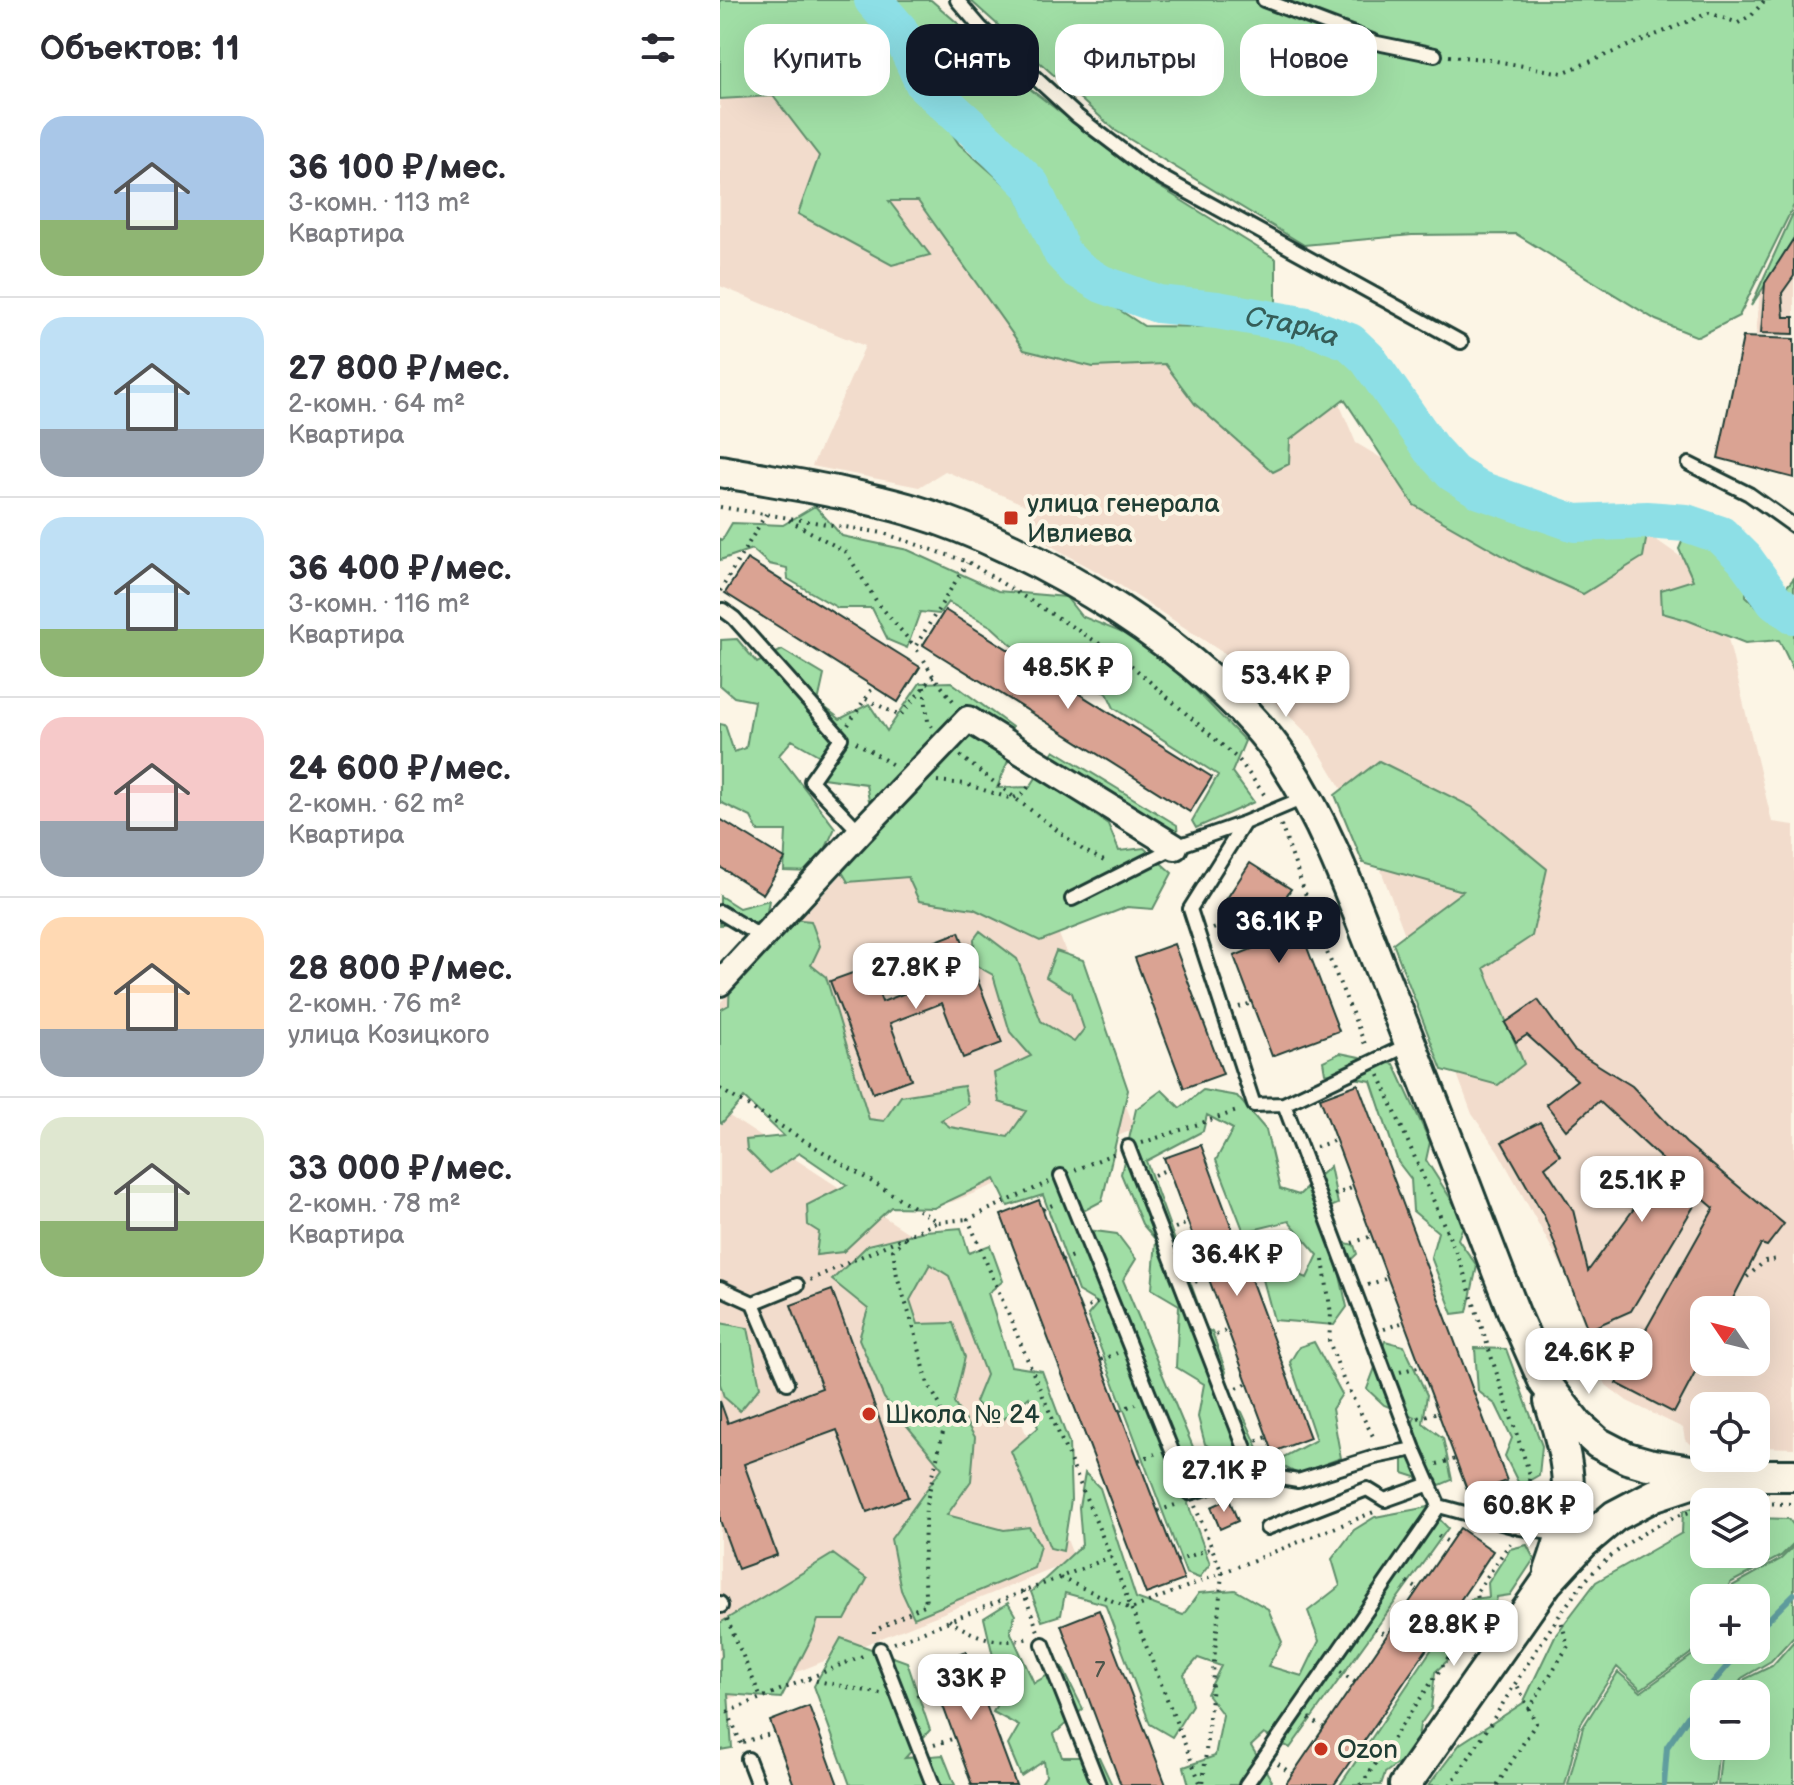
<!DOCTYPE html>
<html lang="ru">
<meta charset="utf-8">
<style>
body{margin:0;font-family:"Balsamiq Sans",sans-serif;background:#f7f7f7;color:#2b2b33;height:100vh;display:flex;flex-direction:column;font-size:30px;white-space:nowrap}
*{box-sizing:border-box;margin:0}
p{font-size:26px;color:#7c7c81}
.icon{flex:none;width:44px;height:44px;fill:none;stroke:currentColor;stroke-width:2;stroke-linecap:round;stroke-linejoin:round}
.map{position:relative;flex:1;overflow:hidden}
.details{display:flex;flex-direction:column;background:#fff;width:720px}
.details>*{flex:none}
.banner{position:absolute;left:24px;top:24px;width:760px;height:72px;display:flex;gap:16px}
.needle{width:52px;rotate:305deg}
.tools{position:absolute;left:970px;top:1296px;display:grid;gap:16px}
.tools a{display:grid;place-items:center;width:80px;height:80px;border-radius:16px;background:#fff;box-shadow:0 8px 32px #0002;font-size:40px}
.price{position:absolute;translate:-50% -68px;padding:0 18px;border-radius:16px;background:#fff;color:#222;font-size:26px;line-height:52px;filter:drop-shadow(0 2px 4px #0008)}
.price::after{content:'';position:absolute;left:50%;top:48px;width:24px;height:18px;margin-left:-12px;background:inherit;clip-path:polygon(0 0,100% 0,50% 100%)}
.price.on{background:#111827;color:#fff}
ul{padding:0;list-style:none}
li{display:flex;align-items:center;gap:24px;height:200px;padding:0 40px}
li+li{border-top:2px solid #e1e1e2}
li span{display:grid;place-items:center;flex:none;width:224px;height:160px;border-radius:24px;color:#555}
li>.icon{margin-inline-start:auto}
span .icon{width:96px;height:96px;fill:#fffc;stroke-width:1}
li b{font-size:34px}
h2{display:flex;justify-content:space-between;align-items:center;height:96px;padding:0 40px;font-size:34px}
.pill{padding:0 28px;border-radius:24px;background:#fff;box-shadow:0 8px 32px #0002;font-size:28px;line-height:72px}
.pill.on{background:#111827;color:#fff}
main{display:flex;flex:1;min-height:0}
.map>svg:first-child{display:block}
.built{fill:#f2dccc;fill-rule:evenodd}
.green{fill:#a0dea5;stroke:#608e6c;stroke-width:2}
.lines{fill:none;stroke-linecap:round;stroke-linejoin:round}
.stream{stroke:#619e9f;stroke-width:6}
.river{stroke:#8ddfe6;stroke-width:38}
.building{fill:#daa393;stroke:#1f3d34;stroke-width:2}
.service-casing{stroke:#1f3d34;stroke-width:18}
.minor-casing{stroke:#1f3d34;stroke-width:30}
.tertiary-casing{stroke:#1f3d34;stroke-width:36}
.path{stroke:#1f3d34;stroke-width:4;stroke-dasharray:2 6;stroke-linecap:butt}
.service{stroke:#fcf5e5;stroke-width:12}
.minor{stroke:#fcf5e5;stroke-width:24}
.tertiary{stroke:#fcf5e5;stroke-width:30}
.poi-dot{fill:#c8321e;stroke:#fcf5e5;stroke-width:3}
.labels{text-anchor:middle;stroke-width:8;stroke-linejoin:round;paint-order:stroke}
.number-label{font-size:22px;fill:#4e564c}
.poi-label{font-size:26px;fill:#1f3d34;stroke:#fcf5e5;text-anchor:start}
.water-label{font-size:28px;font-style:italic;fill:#355d58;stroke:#fcf5e5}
</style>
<main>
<section class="details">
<h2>Объектов: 11<svg class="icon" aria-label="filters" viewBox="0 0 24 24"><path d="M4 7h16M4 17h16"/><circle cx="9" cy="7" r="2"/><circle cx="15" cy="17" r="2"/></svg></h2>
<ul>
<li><span style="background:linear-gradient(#a9c7e8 65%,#8fb573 0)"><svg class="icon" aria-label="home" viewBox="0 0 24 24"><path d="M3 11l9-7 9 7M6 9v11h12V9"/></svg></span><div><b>36 100 ₽/мес.</b><p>3-комн. · 113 m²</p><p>Квартира</p></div></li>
<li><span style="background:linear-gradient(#bfe0f5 70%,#9aa5b1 0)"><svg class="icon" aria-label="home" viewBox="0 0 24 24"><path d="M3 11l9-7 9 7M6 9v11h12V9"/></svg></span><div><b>27 800 ₽/мес.</b><p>2-комн. · 64 m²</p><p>Квартира</p></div></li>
<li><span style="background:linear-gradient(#bfe0f5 70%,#8fb573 0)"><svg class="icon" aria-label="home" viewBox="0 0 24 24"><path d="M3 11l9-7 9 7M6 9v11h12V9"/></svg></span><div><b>36 400 ₽/мес.</b><p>3-комн. · 116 m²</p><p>Квартира</p></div></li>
<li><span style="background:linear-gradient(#f6c9c9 65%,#9aa5b1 0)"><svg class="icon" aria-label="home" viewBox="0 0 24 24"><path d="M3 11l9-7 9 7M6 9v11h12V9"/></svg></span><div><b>24 600 ₽/мес.</b><p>2-комн. · 62 m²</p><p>Квартира</p></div></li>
<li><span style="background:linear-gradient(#ffd9b3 70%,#9aa5b1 0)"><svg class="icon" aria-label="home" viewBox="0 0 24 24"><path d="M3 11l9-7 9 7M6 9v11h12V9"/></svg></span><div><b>28 800 ₽/мес.</b><p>2-комн. · 76 m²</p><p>улица Козицкого</p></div></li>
<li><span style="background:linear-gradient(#dfe7d0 65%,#8fb573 0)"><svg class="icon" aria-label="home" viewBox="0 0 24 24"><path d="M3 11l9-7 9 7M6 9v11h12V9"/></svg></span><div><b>33 000 ₽/мес.</b><p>2-комн. · 78 m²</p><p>Квартира</p></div></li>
</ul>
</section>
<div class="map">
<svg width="1074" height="1785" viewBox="0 0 1074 1785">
<rect width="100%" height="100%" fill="#fcf5e5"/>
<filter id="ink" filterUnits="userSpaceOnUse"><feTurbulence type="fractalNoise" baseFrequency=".0125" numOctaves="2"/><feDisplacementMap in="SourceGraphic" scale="16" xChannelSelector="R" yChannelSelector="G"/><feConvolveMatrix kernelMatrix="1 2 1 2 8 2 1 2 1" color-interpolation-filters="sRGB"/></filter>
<g filter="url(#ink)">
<path class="built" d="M0 39 399 334 605 370 636 443 789 534 925 532 994 580 1052 822 1074 825V1448L1036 1447V1406H984V1446H974L965 1440 963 1428 907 1401 886 1385 845 1272 778 1151 752 1114 646 830 590 736 505 654 392 580 317 538 310 507 225 471 199 487 92 466 145 346 0 286ZM984 1310H1036V1362H984Z
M1074 231V336L1036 335 1041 282Z
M198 794 292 814 415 1129 232 1202 201 1198 0 1068V1003Z
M0 1110 241 1267 355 1560 0 1703Z"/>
<path class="green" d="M0 0H138L179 52 239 144 295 193 328 263 424 326 505 327 606 348 645 372 701 463 755 498 833 525 928 529 923 557 863 594 803 567 694 505 624 399 570 440 569 464 553 472 475 404 445 364 373 367 304 350 198 201H169L210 255 172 265 78 214 99 156 53 96 0 99Z
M163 0H211L242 27 258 49 427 179 556 259V306L438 296 360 260 322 186 209 76 186 23Z
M250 0H1074V205L1019 316 978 337 936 320 796 234 692 235 584 245 396 131Z
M1074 211V242L1031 306Z
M95 506 122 536 188 550 278 591 346 597 361 616 415 638 467 681 525 741 512 772 534 802 476 828 472 821 498 775 394 708 387 693 345 680 326 655 295 648 272 627 228 602 219 614 200 612 187 648 168 640 152 608H118L68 579 67 568 49 564 32 549 0 560V539L2 540 12 523 63 525Z
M964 537H991L1026 579V596L1044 613 1074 578V671L1059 640 1025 643 967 620 942 613 941 590 973 580 959 549Z
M17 639 37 663 62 650 104 675 98 702 120 719 149 704 167 731 200 683 231 682 292 727 288 761 277 788 310 787 334 750 457 825 458 839 376 794 365 808 388 824 399 851 424 848 452 873 433 909 407 907 320 941 254 909 199 901 188 877 128 882 118 865 154 828 146 784 103 778 100 756 72 740 59 755 115 828 95 872 64 871 66 831H38L31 817 0 802V724L5 725 14 752 26 748 34 701 14 697 0 685 1 640Z
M659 761 752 807 827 869 812 936 764 968 804 1064 778 1085 722 1070 673 943 743 891 643 863 615 795Z
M0 896 19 908 49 900 45 923 0 925Z
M70 919 91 921 100 946 91 965 106 977 149 1119 164 1121 181 1096 244 1086 248 1104 221 1120 230 1127 288 1137 306 1111 279 1102 274 1073 311 1056 290 1032 273 975 255 965 254 939 260 931 297 959 321 1021 354 1042 364 1029 352 993 326 977 336 951 363 960 408 1090 382 1201 363 1211 368 1230 397 1234 416 1259 403 1280 481 1466 468 1504 490 1564 479 1578 466 1573 368 1315 378 1303 358 1291 323 1195 288 1206 275 1179 214 1208 171 1207 123 1252 96 1255 99 1232 88 1225 87 1205 127 1185 80 1153 50 1173 27 1150 26 1140 64 1136 24 1098 2 1123 0 1122V1010L9 1005 10 980Z
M620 1053 674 1064 710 1142 706 1160 745 1221 738 1239 757 1266 747 1312 733 1314 711 1257 718 1232 693 1211 691 1179 678 1162 651 1081 605 1073 603 1061Z
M442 1090 460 1108 483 1090 517 1096 546 1130 560 1189 579 1195 610 1166 618 1204 598 1212 607 1238 634 1245 637 1254 619 1271 627 1307 614 1325 554 1320 535 1250 549 1246 573 1272 587 1278 598 1255 569 1221 524 1232 496 1160 513 1129 487 1115 483 1131 426 1161 481 1312 474 1323 492 1332 506 1372 497 1391 522 1412 545 1463 525 1469 485 1444 478 1417 484 1384 456 1367 459 1305 432 1289 436 1240 422 1224 401 1174 416 1109Z
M241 1228 249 1253 270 1245 283 1281 268 1293 291 1366 322 1371 349 1443 351 1500 343 1551 330 1548 291 1451 318 1428 309 1397 277 1425 255 1402 266 1375 229 1276 210 1264 190 1300 198 1324 233 1323 245 1357 234 1403 255 1437 251 1481 227 1515 284 1530 309 1527 320 1545 314 1568 194 1618 181 1590 171 1539 222 1468 164 1398 139 1339 148 1309 112 1280 148 1245 205 1231Z
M0 1323 28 1328 40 1387 20 1411 4 1397 0 1384Z
M665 1341 684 1346 707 1395 703 1423 723 1438 732 1480 720 1485 683 1473V1443L695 1417 664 1405 647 1389Z
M594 1342 622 1394 612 1409 621 1458 578 1474 554 1462 596 1440 570 1362 579 1347Z
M755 1348 786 1349 822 1446 819 1475 800 1486 785 1456 792 1438 776 1405 758 1391Z
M365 1473 380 1488 416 1598 463 1615 479 1593 515 1590 548 1609 562 1642 548 1666 582 1676 599 1641 588 1611 620 1586 612 1559 634 1530 655 1517 708 1507 728 1528 570 1748 544 1734 531 1746 552 1781 549 1785H469L464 1767 495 1756 503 1715 487 1694 501 1666 478 1658 464 1674 472 1705 452 1737 430 1724 385 1604 345 1593 341 1615 322 1621 311 1592 362 1545 359 1507Z
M981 1505 984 1506V1554H1036V1518L1069 1519 1074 1526V1543L1061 1556 1010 1583 1003 1598H984V1644L921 1689 897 1667 860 1725 845 1785H709L740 1744 803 1703 835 1636 876 1582 962 1533 963 1511Z
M807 1545 814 1559 790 1595 777 1597 775 1608 754 1612 751 1599 769 1597 768 1583 790 1549Z
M1074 1546V1636L1051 1661 1022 1678 1013 1694H984V1746H999L995 1785H848L863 1727 898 1672 921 1692 984 1647V1650H1036V1598H1007L1012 1586 1061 1559Z
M113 1554 147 1579 125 1620H98L91 1639 61 1698 8 1694 12 1748 0 1750V1659L2 1656 0 1623Z
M288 1603 295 1615 290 1631 314 1683 342 1667 363 1709 334 1734 342 1757H379L392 1785H320L326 1776 324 1761 301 1776 288 1745 299 1726 273 1712 282 1694 264 1618Z
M726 1628 734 1631 735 1654 715 1672 711 1709 700 1725 696 1750 665 1773 661 1785H620Z
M121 1638 187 1662 210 1730 185 1758 223 1755 235 1785H130L94 1686Z
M1074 1641V1785H998L1002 1746H1036V1694H1016L1025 1679 1052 1666Z"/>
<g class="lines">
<path class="stream" d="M1036 1632 1074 1594
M944 1785 947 1747 985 1692 1021 1650"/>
<path class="river" id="s1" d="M153 0 179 30 204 84 272 146 311 185 342 253 357 269 382 284 438 304 497 310 587 326 630 342 648 359 711 449 733 473 760 490 855 523 927 520 966 523 1001 535 1024 558 1055 601 1074 615"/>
</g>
<path class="building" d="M1074 238V276L1062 293 1064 317H1074V334L1041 333 1045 283Z
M1023 337 1074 339V478L998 458Z
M27 559 200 667 178 702 5 593Z
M225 610 492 777 470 812 203 645Z
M0 819 65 859 43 894 0 867Z
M530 863 571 889 567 895 619 1031 552 1056 514 956 532 949 521 918 502 906Z
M239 932 282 1043 243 1058 222 1003 170 1023 191 1079 153 1093 110 981 149 967 162 1002 214 982 201 947Z
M454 944 503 1074 464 1088 415 958Z
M818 1000 854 1050 912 1086 966 1143 1064 1224 1047 1246 1041 1244 1007 1310H984V1356L954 1413 896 1383 994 1208 980 1196 911 1311 868 1330 824 1216 782 1142 820 1122 840 1155 825 1167 853 1210 868 1271 947 1164 879 1101 846 1130 826 1104 857 1080 807 1035 796 1042 785 1023Z
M638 1084 787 1481 749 1495 600 1098Z
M481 1145 590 1438 553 1452 444 1158Z
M319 1200 464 1580 426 1594 281 1215Z
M112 1290 188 1497 147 1512 117 1430 24 1464 57 1555 18 1569 0 1520V1401L8 1423 102 1388 71 1305Z
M509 1499 518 1521 500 1529 491 1507Z
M740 1528 773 1551 752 1583 614 1785H565Z
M379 1610 446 1785H401L341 1625Z
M246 1651 296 1785H252L208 1665Z
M89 1706 118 1785H74L50 1721Z"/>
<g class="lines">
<g class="service-casing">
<path id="service" d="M237 0 261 28 357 116 428 170 741 342
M544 0 657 43 715 55
M969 464 1029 494 1074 526
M3 610 14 618 121 738 91 781 140 832
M524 823 470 909 534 1105 564 1104 690 1044
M352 899 455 847 524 823 586 797
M0 912 43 938
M564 1104 694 1449 719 1506 800 1528 841 1535
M408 1147 535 1474
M341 1176 469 1493 535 1474 578 1481 655 1457 694 1449
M0 1288 33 1303 77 1285
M33 1303 67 1383
M547 1528 647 1489 665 1500 710 1484
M0 1603 1 1606
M323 1644 379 1785
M160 1649 213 1785
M28 1759 38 1785
M526 1785 719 1506"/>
</g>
<g class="minor-casing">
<path id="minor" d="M0 983 140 832 248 719 455 847"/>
</g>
<g class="tertiary-casing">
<path id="tertiary" d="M0 471C64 483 129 492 191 510 316 547 492 653 565 762 608 827 634 902 662 973 708 1086 750 1200 794 1313L825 1383 857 1424 878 1443 907 1458 928 1464 995 1475H1074
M830 1401C852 1473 856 1499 830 1571
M685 1785 827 1582 863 1543 895 1516 935 1495 989 1477"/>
</g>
<path class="path" d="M729 56 765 59 842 73 989 13 1018 23 1032 15 1045 0
M0 507 163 533 248 562 404 659 519 760 546 797
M69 520 126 552 157 602 195 647
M0 591 46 514
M198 652 195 647 247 563
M204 660 213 676 234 702
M204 687 208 721 212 727
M146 699 180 716 213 676
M128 725 153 687
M136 742 173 765
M240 756 363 850 388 863
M217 781 245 784 292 799 305 792 311 783
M561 825 601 938 647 1049
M493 929 521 918
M519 1007 532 1003
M659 1075 741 1264 810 1475 803 1513
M0 1089 218 1222 248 1219
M422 1143 520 1110
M596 1147 616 1140
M355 1170 395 1153
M434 1175 448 1169
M329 1182 248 1219 391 1557 481 1785
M614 1195 634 1187
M323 1209 335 1204
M455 1228 468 1223
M632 1243 652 1236
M342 1260 355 1255
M603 1260 611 1314 609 1341 623 1379 655 1440
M1027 1277 1045 1261 1059 1259
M90 1280 217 1222
M475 1282 488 1276
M648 1285 668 1278
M361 1310 377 1303
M664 1329 684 1322
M496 1335 508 1330
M381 1360 397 1353
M680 1372 701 1366
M517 1388 528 1383
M400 1410 416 1404
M698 1418 718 1412
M537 1441 547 1437
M419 1460 435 1454
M717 1464 736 1459
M1036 1503 1074 1504
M475 1506 502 1573 483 1785
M438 1511 458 1504
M718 1536 730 1543
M457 1561 492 1548
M340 1578 411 1609 654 1512
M687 1582 698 1589
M303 1591 318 1631
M7 1619 41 1698
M229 1620C254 1637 280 1646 309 1638
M655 1628 667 1635
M154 1633V1631L206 1604 203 1570 206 1505 224 1428 220 1405 208 1384 195 1332 177 1276 173 1250 190 1234
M174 1643 391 1557
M620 1672 635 1682
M88 1679 161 1694
M196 1696 216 1688
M809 1709 848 1646 840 1617
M8 1712 22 1746
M0 1715 147 1654
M589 1718 604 1728
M23 1742 54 1733
M214 1745 235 1738
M558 1764 572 1774
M250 1785 252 1784
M641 1785 759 1613 756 1593 790 1543
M730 1785C776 1720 813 1648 861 1586 886 1554 944 1514 984 1509
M777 1785 816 1723 796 1683"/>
<use href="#service" class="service"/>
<use href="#minor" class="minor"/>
<use href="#tertiary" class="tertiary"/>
</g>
</g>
<g class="poi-dot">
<rect x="283" y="510" width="16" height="16" rx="4"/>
<circle cx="149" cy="1414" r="8"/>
<circle cx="601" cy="1749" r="8"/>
</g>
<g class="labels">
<g class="number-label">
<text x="380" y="1677">7</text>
</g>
<g class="poi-label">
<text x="307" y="512">улица генерала<tspan x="307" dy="30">Ивлиева</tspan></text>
<text x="165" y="1423">Школа № 24</text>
<text x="617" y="1758">Ozon</text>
</g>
<g class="water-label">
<text dy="10" stroke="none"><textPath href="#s1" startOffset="568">Старка</textPath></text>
</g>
</g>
</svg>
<div class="tools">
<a><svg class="needle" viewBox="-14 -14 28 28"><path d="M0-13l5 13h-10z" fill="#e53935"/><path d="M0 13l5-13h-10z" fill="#7c7c81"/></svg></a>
<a><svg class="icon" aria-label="locate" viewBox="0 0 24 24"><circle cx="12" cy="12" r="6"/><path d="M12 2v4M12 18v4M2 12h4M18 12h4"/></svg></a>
<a><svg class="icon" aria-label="layers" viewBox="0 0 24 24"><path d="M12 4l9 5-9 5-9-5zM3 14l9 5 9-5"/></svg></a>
<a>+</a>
<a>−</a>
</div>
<b class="price" style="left:348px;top:711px">48.5K ₽</b>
<b class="price" style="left:566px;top:719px">53.4K ₽</b>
<b class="price on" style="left:559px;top:965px">36.1K ₽</b>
<b class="price" style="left:196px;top:1011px">27.8K ₽</b>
<b class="price" style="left:922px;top:1224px">25.1K ₽</b>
<b class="price" style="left:517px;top:1298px">36.4K ₽</b>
<b class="price" style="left:869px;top:1396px">24.6K ₽</b>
<b class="price" style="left:504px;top:1514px">27.1K ₽</b>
<b class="price" style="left:809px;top:1549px">60.8K ₽</b>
<b class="price" style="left:734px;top:1668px">28.8K ₽</b>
<b class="price" style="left:251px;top:1722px">33K ₽</b>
<div class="banner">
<a class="pill">Купить</a>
<a class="pill on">Снять</a>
<a class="pill">Фильтры</a>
<a class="pill">Новое</a>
</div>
</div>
</main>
